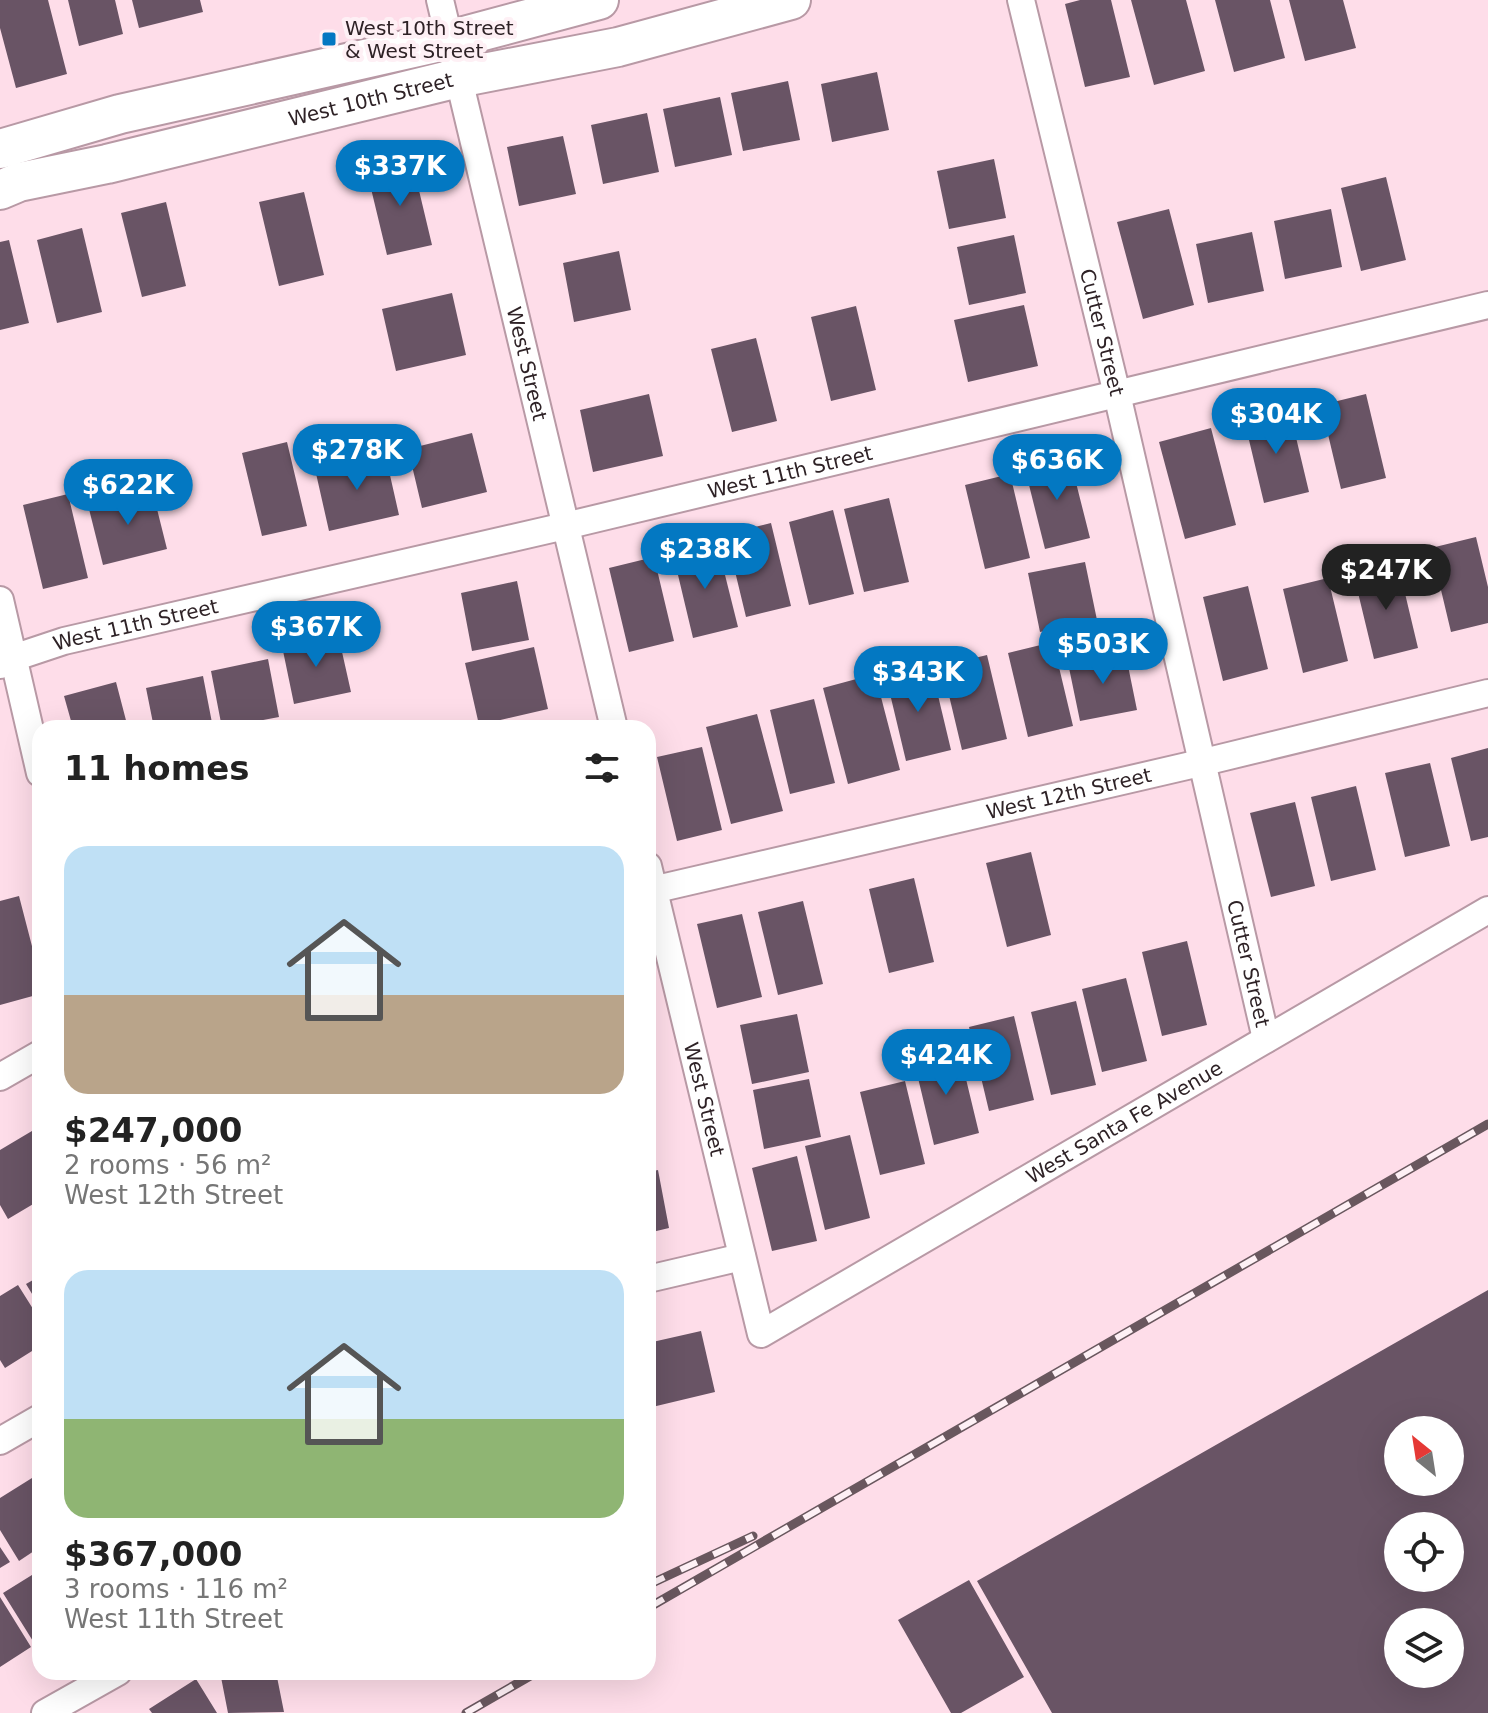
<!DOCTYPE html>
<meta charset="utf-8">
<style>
body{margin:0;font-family:"DejaVu Sans",sans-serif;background:#f6f6f6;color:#222;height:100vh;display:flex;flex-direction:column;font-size:30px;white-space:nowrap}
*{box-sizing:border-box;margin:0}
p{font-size:26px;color:#767676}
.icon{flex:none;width:44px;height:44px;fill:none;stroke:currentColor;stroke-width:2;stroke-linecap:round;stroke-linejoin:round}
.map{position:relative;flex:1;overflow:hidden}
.drawer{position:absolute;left:32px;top:720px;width:624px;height:960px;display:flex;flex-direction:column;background:#fff;border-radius:24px;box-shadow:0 8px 32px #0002}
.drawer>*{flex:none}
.needle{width:52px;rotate:330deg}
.fabs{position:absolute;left:1384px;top:1416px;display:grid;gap:16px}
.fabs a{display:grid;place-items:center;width:80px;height:80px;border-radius:50%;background:#fff;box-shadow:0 8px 32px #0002;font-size:40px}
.price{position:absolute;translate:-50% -68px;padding:0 18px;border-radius:28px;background:#0378c2;color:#fff;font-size:26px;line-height:52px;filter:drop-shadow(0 2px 4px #0008)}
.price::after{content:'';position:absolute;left:50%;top:48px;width:24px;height:18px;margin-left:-12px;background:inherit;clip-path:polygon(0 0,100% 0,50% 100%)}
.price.active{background:#222;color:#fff}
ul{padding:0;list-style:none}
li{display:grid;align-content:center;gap:16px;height:424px;padding:0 32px}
li span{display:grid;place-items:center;height:248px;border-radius:24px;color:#555}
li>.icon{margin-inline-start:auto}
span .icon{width:144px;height:144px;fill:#fffc;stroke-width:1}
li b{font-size:34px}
h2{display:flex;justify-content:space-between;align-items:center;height:96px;padding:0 32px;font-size:34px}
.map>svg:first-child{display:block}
.building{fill:#695465;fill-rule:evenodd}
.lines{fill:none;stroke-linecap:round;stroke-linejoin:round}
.street-casing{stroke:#b899a5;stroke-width:30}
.secondary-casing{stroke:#b899a5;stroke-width:42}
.street{stroke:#fff;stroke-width:26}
.secondary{stroke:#fff;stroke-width:38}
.rail-casing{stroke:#69575e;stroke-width:9}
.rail{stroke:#fef0f5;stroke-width:6;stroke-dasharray:18;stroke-linecap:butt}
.poi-dot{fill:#0378c2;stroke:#fef0f5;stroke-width:3}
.labels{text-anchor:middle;stroke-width:8;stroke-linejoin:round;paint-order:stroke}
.poi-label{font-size:20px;fill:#2e2226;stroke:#fef0f5;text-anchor:start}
.street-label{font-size:20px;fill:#2e2226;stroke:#fef0f5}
</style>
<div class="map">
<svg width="1488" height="1713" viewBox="0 0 1488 1713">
<rect width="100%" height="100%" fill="#fedde9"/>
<path class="building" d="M0 0H48L67 74 16 88 0 28Z
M68 0H115L123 34 79 46Z
M132 0H200L203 12 139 28Z
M1080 0H1111L1130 77 1085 87 1065 4Z
M1131 0H1186L1205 71 1154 85Z
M1215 0H1270L1285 58 1234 72Z
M1289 0H1343L1356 48 1305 61Z
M877 72 889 130 832 142 821 84Z
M788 81 800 140 743 151 731 93Z
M720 97 732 155 675 167 663 109Z
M647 113 659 172 603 184 591 125Z
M563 136 576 194 519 206 507 147Z
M994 159 1006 218 949 229 937 171Z
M412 161 432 245 387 255 367 172Z
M1386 177 1406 260 1361 271 1341 188Z
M304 192 324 275 279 286 259 202Z
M166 202 186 286 142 297 121 213Z
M1169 209 1194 305 1143 319 1117 222Z
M1331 209 1342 267 1285 279 1274 221Z
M82 228 102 312 57 323 37 240Z
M1252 232 1264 291 1208 303 1196 244Z
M1014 235 1026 293 969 305 957 247Z
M9 240 29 323 0 330V242Z
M619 251 631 310 574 322 563 263Z
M452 293 466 355 396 371 382 309Z
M1024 305 1038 366 968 382 954 320Z
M856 306 876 390 831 401 811 317Z
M756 338 777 421 732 432 711 349Z
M649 394 663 456 593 472 580 410Z
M1366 394 1386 478 1341 489 1321 405Z
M1289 408 1309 492 1264 503 1244 419Z
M1211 428 1236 525 1185 539 1159 442Z
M472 433 487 492 422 508 408 449Z
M287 442 307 526 262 536 242 453Z
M385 453 399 515 329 531 315 469Z
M1069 455 1090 538 1045 549 1024 465Z
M1010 474 1030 558 985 569 965 485Z
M152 489 167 549 103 565 88 505Z
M68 494 88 578 43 589 23 505Z
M889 498 909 582 864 592 844 509Z
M833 510 854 594 809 605 789 522Z
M771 523 791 606 746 617 726 534Z
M1476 537 1488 587V623L1451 632 1431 548Z
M717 543 738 627 693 638 673 554Z
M654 557 674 641 629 652 609 568Z
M1085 562 1097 620 1040 632 1028 573Z
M1398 564 1418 648 1374 659 1354 576Z
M1328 578 1348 661 1303 673 1283 589Z
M517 581 529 640 472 651 461 593Z
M1248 586 1268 669 1223 681 1203 597Z
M338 634 351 692 294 704 282 646Z
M1053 642 1073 726 1028 737 1008 653Z
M534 647 548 709 479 725 465 663Z
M1125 651 1137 710 1080 721 1068 663Z
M987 655 1007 739 962 750 942 666Z
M268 659 279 717 222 728 211 671Z
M931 666 951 750 906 761 886 677Z
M875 674 900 770 848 784 823 688Z
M203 676 213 728H154L146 688Z
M116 682 128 728H73L64 696Z
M814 699 835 783 790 794 770 710Z
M757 714 783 811 731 824 706 727Z
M702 747 722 830 677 841 657 757Z
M1488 748V837L1471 841 1451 758Z
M1430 763 1450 846 1405 857 1385 773Z
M1356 786 1376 870 1331 881 1311 797Z
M1295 802 1315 886 1271 897 1250 813Z
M1031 852 1051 935 1007 947 986 863Z
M914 878 934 962 889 973 869 889Z
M19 896 40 977V994L0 1005V901Z
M803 901 823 984 778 995 758 912Z
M742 914 762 997 717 1008 697 924Z
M1187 941 1207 1025 1162 1036 1142 952Z
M1126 978 1147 1061 1102 1072 1082 989Z
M1076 1001 1096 1085 1051 1095 1031 1012Z
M797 1014 809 1072 752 1084 740 1025Z
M1014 1016 1034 1100 989 1111 969 1027Z
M959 1050 979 1133 934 1145 914 1061Z
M809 1079 821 1137 764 1149 753 1090Z
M905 1081 925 1164 880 1175 860 1092Z
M37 1128 40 1133V1200L8 1219 0 1205V1150Z
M850 1135 870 1218 825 1230 805 1146Z
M797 1156 817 1241 772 1251 752 1168Z
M658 1170 669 1228 648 1233V1172Z
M40 1276V1307L26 1284Z
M18 1285 40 1320V1346L5 1368 0 1360V1296Z
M1488 1290V1713H1052L977 1581ZM1398 1430H1450V1482H1398ZM1398 1526H1450V1578H1398ZM1398 1622H1450V1674H1398Z
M701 1331 715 1392 648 1408V1343Z
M32 1478 40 1490V1547L19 1561 0 1530V1498Z
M0 1547 10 1562 0 1568Z
M40 1570V1644L36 1646 3 1593Z
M969 1580 1024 1677 961 1713H951L898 1620Z
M0 1597 31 1647 0 1667Z
M220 1672H276L284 1712 228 1713Z
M196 1679 217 1713H152L149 1709Z"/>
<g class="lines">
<g class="street-casing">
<g id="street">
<path id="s1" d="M440 0 614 728"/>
<path id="s2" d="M1021 0 1117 394 1266 1039"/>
<path d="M0 600 40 773"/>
<path id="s3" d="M0 665 13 658 64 641 565 526 1488 305"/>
<path id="s4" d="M648 866 761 1334 1488 910"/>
<path id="s5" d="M648 891 1200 763 1488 693"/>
<path d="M0 1077 40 1054"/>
<path d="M648 1279 742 1257"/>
<path d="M0 1441 40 1418"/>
<path d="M45 1713 118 1672"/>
</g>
</g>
<g class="secondary-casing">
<g id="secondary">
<path d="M0 149 120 114 449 40 599 0"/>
<path id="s6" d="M0 190 19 182 107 164 458 78 618 47 791 0"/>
</g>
</g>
<use href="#street" class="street"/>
<use href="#secondary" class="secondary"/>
<g class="rail-casing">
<path id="rail" d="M648 1585 753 1536
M648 1608 1488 1124
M466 1713 537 1672"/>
</g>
<use href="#rail" class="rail"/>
</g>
<rect class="poi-dot" x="321" y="31" width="16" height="16" rx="4"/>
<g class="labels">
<g class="poi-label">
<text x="345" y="35">West 10th Street<tspan x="345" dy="23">&amp; West Street</tspan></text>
</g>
<g class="street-label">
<text dy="7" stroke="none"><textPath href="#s6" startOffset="382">West 10th Street</textPath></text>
<text dy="7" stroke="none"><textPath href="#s2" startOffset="342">Cutter Street</textPath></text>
<text dy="7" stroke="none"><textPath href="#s1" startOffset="374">West Street</textPath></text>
<text dy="7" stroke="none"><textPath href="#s3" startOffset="814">West 11th Street</textPath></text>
<text dy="7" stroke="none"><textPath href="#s3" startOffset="142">West 11th Street</textPath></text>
<text dy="7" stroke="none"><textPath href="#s5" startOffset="432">West 12th Street</textPath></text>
<text dy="7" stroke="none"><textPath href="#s2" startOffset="990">Cutter Street</textPath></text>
<text dy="7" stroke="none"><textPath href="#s4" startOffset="240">West Street</textPath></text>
<text dy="7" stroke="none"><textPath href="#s4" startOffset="902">West Santa Fe Avenue</textPath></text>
</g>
</g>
</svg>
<div class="fabs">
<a><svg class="needle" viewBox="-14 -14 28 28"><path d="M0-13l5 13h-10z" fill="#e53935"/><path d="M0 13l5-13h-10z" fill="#767676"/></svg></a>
<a><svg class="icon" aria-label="locate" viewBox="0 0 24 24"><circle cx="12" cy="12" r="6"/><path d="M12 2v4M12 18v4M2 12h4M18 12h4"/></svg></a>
<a><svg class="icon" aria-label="layers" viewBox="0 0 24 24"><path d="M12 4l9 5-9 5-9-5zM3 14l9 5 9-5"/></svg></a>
</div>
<b class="price" style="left:400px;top:208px">$337K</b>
<b class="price" style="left:1276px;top:456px">$304K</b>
<b class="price" style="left:357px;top:492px">$278K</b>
<b class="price" style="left:1057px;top:502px">$636K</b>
<b class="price" style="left:128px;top:527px">$622K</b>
<b class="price" style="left:705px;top:591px">$238K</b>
<b class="price active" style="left:1386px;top:612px">$247K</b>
<b class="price" style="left:316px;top:669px">$367K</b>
<b class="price" style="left:1103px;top:686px">$503K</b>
<b class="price" style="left:918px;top:714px">$343K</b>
<b class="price" style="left:946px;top:1097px">$424K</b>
<section class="drawer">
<h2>11 homes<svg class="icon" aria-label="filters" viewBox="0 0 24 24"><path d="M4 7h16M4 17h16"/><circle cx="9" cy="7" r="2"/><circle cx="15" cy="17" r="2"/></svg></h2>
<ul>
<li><span style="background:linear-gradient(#bfe0f5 60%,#b9a48a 0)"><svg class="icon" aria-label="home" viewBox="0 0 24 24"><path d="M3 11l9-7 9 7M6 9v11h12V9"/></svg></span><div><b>$247,000</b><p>2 rooms · 56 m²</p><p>West 12th Street</p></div></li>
<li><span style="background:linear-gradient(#bfe0f5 60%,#8fb573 0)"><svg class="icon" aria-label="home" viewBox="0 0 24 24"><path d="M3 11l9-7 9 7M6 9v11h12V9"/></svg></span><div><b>$367,000</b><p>3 rooms · 116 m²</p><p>West 11th Street</p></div></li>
</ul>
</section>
</div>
